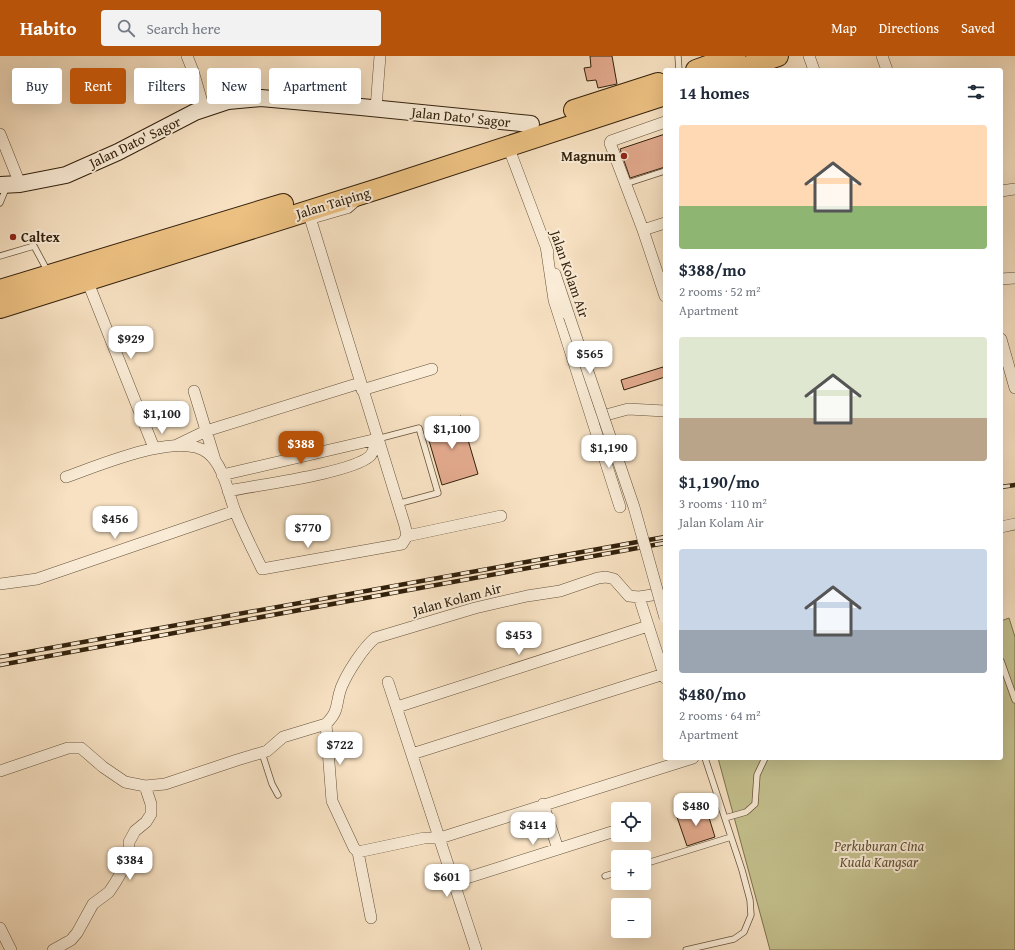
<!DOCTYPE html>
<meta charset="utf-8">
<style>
body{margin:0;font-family:"Gentium Book Plus",serif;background:#f2f2f3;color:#1f2937;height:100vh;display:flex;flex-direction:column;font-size:15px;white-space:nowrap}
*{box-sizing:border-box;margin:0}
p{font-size:13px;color:#747a83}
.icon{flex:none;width:22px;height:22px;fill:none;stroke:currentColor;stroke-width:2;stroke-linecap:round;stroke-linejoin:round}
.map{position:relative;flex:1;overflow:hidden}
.panel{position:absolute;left:663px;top:12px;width:340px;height:692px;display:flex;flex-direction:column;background:#fff;border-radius:4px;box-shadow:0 4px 16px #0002}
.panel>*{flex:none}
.top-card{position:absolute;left:12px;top:12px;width:380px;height:36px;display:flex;gap:8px}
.tools{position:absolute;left:611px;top:746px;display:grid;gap:8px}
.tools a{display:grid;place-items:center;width:40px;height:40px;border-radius:4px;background:#fff;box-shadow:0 4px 16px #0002;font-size:20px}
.price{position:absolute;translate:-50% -34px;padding:0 9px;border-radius:8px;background:#fff;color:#222;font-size:13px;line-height:26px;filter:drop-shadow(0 1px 2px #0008)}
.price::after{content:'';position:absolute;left:50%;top:24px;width:12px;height:9px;margin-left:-6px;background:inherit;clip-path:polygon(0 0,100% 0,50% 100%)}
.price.current{background:#b45309;color:#fff}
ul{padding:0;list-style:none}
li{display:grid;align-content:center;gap:8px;height:212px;padding:0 16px}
li span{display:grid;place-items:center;height:124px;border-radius:4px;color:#555}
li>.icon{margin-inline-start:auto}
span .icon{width:72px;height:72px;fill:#fffc;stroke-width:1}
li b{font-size:17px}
h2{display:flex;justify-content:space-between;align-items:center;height:48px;padding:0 16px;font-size:17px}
.chip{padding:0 14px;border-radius:4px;background:#fff;box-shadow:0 4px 16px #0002;font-size:14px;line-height:36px}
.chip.current{background:#b45309;color:#fff}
header{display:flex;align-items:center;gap:24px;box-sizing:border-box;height:56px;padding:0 20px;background:#b45309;color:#fff}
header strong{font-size:19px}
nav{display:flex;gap:22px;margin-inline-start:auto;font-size:14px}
.search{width:280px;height:36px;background:#f2f2f3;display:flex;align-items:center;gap:10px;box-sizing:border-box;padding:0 14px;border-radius:4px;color:#747a83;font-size:15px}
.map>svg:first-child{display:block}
.green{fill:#c4c18e;stroke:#7c714d}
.building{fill:#e2a98d;stroke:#33210c}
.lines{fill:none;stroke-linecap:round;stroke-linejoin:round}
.lane-casing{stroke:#64513a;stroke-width:7}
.street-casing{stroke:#64513a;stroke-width:12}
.secondary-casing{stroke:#33210c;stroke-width:18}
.highway-casing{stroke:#33210c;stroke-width:22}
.lane{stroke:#faecd7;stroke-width:5.5}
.street{stroke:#faecd7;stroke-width:11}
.secondary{stroke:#faecd7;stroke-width:16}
.highway{stroke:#ecc081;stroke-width:20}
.rail-casing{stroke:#33210c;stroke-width:4.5}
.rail{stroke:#faecd7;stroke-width:3;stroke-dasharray:9;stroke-linecap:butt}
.street-bridge-casing{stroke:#64513a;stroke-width:12;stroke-linecap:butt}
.street-bridge{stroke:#faecd7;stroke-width:11}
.poi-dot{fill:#8f2418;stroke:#faecd7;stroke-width:1.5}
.labels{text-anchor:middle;stroke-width:4;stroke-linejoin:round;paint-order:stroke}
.street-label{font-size:14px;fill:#33210c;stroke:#faecd7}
.poi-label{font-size:14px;font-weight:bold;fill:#33210c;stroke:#faecd7;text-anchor:end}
.park-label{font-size:14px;font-style:italic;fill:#5e5133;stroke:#faecd7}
</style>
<header>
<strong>Habito</strong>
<div class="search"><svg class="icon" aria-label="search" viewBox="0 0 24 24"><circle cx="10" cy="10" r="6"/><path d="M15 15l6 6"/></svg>Search here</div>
<nav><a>Map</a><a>Directions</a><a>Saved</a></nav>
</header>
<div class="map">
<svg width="1015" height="894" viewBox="0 0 1015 894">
<rect width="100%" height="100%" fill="#f7e1c2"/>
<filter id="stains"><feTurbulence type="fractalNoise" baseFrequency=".005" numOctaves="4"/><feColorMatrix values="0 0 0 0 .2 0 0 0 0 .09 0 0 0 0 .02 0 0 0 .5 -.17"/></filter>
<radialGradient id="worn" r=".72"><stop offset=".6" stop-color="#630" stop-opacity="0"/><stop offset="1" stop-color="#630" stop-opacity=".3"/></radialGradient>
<path class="green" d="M1009 562 1015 581V894H770L718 702H1001V565Z"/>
<path class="building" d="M590 0H612L617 28 598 32 596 24 587 25 584 12 591 11Z
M665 78V111L630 122 620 93Z
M663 311 665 321 624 334 621 324Z
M461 360 478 418 442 429 425 371Z
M706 752 715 781 687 790 677 761Z"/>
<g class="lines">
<g class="lane-casing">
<path id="lane" d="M678 0 679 14
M625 128 665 115
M0 147 7 130
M311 165 349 154 357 147
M0 200 34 190 48 216
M377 383 419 372 438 437 397 448
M1001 605 1015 644
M262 697 272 728 278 739
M725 762 746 756 755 748 757 719 765 702
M644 808 731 781
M605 820 618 816
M686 894 734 883 744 876 751 859 750 844 742 814 705 702"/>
</g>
<g class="street-casing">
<path id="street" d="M187 0 193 15 204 53
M809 0 814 14
M882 0 887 14
M376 52 380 0
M665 66 611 85 610 87 643 174 665 240
M0 78 20 128
M508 90 548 196
M1001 135 1015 133
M643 174 665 167
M546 190 554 244 620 451
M555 218 569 260
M1001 223 1015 222
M87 224 154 392
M1001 283 1015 332
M362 334 432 313
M194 335 215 404
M595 362 628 353 665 355
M177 389 206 375 360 327
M222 419 377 383
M66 421C98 410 180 374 208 397 224 410 228 437 235 455 243 475 253 494 262 513L402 488 407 480 405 470 308 155
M228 435C257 429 352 417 370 400 374 396 375 388 377 383
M1001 471 1015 468
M407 480 501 460
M0 528 37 523 235 455
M639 541 665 622
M388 626 476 894
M397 651 648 570
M326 668C340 654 335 649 341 632 347 617 363 592 375 582L475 552 527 540 560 535 598 522 606 521 614 523 629 540 639 541 665 537
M412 698 664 618
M0 715 68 692H81L103 711 125 726 145 730 165 728 237 704 267 695 283 681 326 668 332 745 354 792 358 796 424 782H440L693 702
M543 748 558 793
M358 796 371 862
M454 826 618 774
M0 872 11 894
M53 894 71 884 77 877 93 848 109 836 115 827 125 810 129 796V786L135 775 146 766 151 758V748L145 730"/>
</g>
<g class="secondary-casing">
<path id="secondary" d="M0 129 20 128 66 119 118 96 195 56 228 45 261 42 361 51 531 68"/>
</g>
<g class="highway-casing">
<path id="highway" d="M696 14 735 0
M737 14 778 0
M574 54 658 27
M0 234 283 148
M0 252 381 132 665 39"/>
</g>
<use href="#lane" class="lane"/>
<use href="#street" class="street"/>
<use href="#secondary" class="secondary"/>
<use href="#highway" class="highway"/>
<g class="rail-casing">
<path id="rail" d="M1001 431 1015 429
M0 601 665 481
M0 609 665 487"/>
</g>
<use href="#rail" class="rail"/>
<g class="street-bridge-casing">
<path id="street-bridge" d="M569 260 634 451 665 562"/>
</g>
<use href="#street-bridge" class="street-bridge"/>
</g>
<g class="poi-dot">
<circle cx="624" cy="100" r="4"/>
<circle cx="13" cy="181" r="4"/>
</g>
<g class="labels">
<g class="street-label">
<text transform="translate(461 61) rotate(6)" y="5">Jalan Dato' Sagor</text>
<text transform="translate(135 86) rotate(-26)" y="5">Jalan Dato' Sagor</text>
<text transform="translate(333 147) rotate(-17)" y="5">Jalan Taiping</text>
<text transform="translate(570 218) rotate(71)" y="5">Jalan Kolam Air</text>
<text transform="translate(457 543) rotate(-15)" y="5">Jalan Kolam Air</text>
</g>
<g class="poi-label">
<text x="616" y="105">Magnum</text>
<text x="21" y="186" text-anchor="start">Caltex</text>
</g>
<g class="park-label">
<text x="879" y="795">Perkuburan Cina<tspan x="879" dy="16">Kuala Kangsar</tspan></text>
</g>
</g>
<rect width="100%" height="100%" filter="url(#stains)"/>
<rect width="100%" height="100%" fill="url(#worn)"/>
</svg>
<div class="tools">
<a><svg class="icon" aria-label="locate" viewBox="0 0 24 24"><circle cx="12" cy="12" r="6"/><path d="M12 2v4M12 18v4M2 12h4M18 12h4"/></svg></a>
<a>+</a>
<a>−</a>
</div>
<b class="price" style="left:131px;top:304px">$929</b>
<b class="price" style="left:590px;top:319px">$565</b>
<b class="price" style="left:162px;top:379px">$1,100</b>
<b class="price" style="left:452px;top:394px">$1,100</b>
<b class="price current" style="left:301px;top:409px">$388</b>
<b class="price" style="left:609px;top:413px">$1,190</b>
<b class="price" style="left:115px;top:484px">$456</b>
<b class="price" style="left:308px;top:493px">$770</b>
<b class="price" style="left:519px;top:600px">$453</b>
<b class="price" style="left:340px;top:710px">$722</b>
<b class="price" style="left:696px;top:771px">$480</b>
<b class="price" style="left:533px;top:790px">$414</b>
<b class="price" style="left:130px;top:825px">$384</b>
<b class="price" style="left:447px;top:842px">$601</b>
<div class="top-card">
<a class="chip">Buy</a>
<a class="chip current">Rent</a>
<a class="chip">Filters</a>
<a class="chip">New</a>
<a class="chip">Apartment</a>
</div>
<section class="panel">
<h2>14 homes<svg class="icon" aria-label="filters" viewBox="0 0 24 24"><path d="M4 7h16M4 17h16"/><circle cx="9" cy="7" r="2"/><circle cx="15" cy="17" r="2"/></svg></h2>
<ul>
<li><span style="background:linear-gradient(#ffd9b3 65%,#8fb573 0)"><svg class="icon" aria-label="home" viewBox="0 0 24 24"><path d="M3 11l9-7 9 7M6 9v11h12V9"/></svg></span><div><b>$388/mo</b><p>2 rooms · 52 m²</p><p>Apartment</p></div></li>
<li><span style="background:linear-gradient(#dfe7d0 65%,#b9a48a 0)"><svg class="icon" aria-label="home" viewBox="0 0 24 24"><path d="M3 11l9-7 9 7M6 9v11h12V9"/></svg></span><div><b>$1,190/mo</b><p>3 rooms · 110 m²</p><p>Jalan Kolam Air</p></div></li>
<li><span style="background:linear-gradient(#c9d6e8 65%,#9aa5b1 0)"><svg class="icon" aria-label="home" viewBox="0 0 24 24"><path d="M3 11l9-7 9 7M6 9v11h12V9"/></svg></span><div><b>$480/mo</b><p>2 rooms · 64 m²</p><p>Apartment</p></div></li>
</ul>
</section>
</div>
